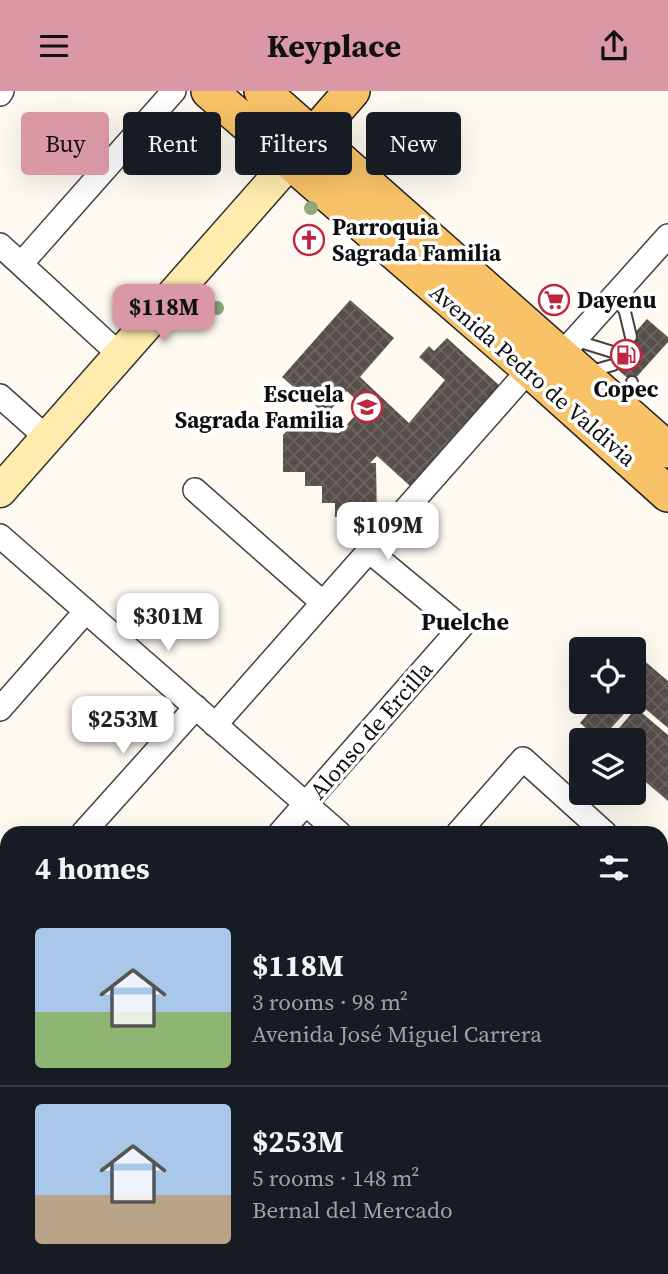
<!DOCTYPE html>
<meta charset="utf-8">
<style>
body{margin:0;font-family:"Source Serif 4",serif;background:#20242c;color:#f1f3f6;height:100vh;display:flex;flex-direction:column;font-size:26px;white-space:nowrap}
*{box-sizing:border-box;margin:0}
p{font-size:23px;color:#9ea1a6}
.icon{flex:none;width:38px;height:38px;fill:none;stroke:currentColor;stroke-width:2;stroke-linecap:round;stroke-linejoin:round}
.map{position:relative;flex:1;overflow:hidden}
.side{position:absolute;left:0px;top:735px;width:668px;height:448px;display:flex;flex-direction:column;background:#171b24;border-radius:21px 21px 0 0;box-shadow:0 7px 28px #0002}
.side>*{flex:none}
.banner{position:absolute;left:21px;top:21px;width:626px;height:63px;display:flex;gap:14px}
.fabs{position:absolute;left:569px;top:546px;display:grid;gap:14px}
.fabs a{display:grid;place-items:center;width:77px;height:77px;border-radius:7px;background:#171b24;box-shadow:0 7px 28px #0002;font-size:35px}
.price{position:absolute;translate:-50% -60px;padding:0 16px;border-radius:14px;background:#fff;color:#222;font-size:23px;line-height:46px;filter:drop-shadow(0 2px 4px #0008)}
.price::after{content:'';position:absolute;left:50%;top:42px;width:21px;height:16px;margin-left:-10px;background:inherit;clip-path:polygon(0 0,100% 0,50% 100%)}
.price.on{background:#da97a5;color:#111}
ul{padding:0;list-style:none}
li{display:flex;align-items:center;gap:21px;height:175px;padding:0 35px}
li+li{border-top:2px solid #363941}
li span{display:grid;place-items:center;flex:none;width:196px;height:140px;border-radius:7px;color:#555}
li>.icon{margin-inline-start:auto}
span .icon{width:84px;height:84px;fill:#fffc;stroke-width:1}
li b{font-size:30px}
h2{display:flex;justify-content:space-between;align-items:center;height:84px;padding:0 35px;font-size:30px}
.tag{padding:0 24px;border-radius:7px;background:#171b24;box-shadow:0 7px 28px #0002;font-size:24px;line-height:63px}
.tag.on{background:#da97a5;color:#111}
header{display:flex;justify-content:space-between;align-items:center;height:91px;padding:0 35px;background:#da97a5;color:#111;font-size:32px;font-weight:700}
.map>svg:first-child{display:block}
.building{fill:url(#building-cross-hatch)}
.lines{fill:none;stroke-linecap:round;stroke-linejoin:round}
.lane-casing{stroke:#424242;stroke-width:14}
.street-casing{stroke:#424242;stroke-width:26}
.secondary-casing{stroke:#313131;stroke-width:35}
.primary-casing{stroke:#202020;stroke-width:38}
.lane{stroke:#fff;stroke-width:10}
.street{stroke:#fff;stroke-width:23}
.secondary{stroke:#feebad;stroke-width:32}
.primary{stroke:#f8c368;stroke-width:35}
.tree{fill:#91a97e}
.labels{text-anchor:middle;stroke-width:7;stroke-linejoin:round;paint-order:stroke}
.poi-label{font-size:23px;font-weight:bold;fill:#0f0f0f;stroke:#fff;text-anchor:start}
.street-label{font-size:23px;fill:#0f0f0f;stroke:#fff}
.neighbourhood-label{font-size:24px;font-weight:bold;fill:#0f0f0f;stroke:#fff}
</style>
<header><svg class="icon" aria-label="menu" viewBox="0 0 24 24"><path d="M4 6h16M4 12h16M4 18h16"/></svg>Keyplace<svg class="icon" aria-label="share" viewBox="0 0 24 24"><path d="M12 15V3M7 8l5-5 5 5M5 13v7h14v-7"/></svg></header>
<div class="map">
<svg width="668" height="1183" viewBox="0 0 668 1183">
<defs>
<pattern id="building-cross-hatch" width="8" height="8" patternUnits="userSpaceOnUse" patternTransform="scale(1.75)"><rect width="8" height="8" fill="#584f4b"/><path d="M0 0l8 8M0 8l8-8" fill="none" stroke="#6b6461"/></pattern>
</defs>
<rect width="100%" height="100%" fill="#fffaf1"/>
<path class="building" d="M350 209 394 247 360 286 409 332 445 289 419 266 429 255 434 260 447 247 500 295 410 395 377 365 370 372H376L377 426H335V412H322V395H305V381H283V344L300 325H316L324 341 339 342 363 316 347 300 326 324 282 286Z
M647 228 668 246V251L632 291 609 271Z
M634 561 668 590V637L636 610 600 649 580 632 598 611H634Z
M636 617 668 644V710L634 681V649H609Z"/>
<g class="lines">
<g class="lane-casing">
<path id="lane" d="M616 202 625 221 631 246
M574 249 616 262
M588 281 613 274
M630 317 632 291"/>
</g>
<g class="street-casing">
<path id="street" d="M0 3 2 0
M0 154 120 264
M21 173 174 0
M0 305 47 347
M195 399 323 512
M0 445 339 742
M0 618 86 520
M215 634 528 280 561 264 668 145
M83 742 196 616
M280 742 461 536 369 460
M458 742 523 668 605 742
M662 794 668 799
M0 835 7 827
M0 868 7 875
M662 1020 668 1026
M0 1128 7 1120
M649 1176 657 1183
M298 1183 304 1176"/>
</g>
<g class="secondary-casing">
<path id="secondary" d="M0 400 289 72
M0 1014 7 1021
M662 1146 668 1139
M177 1176 185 1183
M629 1183 635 1176"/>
</g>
<g class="primary-casing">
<path id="primary" d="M209 0 519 269 668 403
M262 0 668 359
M297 63 352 0"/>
</g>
<use href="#lane" class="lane"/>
<use href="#street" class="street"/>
<use href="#secondary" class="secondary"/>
<use href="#primary" class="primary"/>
</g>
<g class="tree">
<circle cx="311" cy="117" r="7"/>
<circle cx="217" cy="217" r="7"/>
</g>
<defs>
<g id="church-ring" transform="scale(1.575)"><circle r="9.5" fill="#fff" stroke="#bf2741" stroke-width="1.5"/><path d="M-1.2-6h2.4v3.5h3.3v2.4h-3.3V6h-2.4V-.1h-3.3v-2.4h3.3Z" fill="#bf2741"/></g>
<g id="supermarket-ring" transform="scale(1.575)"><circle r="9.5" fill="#fff" stroke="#bf2741" stroke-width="1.5"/><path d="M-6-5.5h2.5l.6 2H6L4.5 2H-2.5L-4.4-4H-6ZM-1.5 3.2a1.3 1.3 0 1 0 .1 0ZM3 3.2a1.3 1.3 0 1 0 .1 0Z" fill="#bf2741"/></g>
<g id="fuel-ring" transform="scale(1.575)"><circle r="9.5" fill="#fff" stroke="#bf2741" stroke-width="1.5"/><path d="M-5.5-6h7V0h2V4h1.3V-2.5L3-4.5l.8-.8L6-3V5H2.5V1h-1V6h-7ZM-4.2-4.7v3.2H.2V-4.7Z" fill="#bf2741"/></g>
<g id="school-ring" transform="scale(1.575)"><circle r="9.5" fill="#fff" stroke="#bf2741" stroke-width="1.5"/><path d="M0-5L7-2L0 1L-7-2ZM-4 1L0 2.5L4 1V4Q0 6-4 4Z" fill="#bf2741"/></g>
</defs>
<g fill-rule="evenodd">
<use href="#church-ring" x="309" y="149"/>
<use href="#supermarket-ring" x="554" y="209"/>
<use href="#fuel-ring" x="626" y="264"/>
<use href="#school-ring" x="367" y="316"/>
</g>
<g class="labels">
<g class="poi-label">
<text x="332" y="144">Parroquia<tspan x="332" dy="26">Sagrada Familia</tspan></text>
<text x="577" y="217">Dayenu</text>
<text x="626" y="306" text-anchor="middle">Copec</text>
<text x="344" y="311" text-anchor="end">Escuela<tspan x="344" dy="26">Sagrada Familia</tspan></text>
</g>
<g class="street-label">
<text transform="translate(533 284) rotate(41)" y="8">Avenida Pedro de Valdivia</text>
<text transform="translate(371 639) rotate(-49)" y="8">Alonso de Ercilla</text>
</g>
<g class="neighbourhood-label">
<text x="465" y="539">Puelche</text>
</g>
</g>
</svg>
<div class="fabs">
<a><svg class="icon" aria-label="locate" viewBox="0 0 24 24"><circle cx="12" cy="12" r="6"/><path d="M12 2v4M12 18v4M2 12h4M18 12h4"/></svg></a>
<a><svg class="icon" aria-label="layers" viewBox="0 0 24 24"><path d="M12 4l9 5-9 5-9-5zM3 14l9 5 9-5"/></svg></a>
</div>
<b class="price on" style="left:164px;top:253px">$118M</b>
<b class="price" style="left:388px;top:471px">$109M</b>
<b class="price" style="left:168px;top:562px">$301M</b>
<b class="price" style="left:123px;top:665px">$253M</b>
<div class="banner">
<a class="tag on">Buy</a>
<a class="tag">Rent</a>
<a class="tag">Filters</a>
<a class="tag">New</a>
</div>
<section class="side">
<h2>4 homes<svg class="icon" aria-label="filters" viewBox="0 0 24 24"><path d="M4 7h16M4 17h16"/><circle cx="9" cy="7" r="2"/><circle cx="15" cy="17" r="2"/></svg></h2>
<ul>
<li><span style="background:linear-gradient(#a9c7e8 60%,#8fb573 0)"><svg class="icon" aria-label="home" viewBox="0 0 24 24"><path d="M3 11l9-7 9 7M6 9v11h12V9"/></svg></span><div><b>$118M</b><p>3 rooms · 98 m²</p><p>Avenida José Miguel Carrera</p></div></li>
<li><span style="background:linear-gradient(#a9c7e8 65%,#b9a48a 0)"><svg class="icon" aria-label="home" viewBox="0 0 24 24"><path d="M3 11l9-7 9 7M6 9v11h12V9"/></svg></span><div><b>$253M</b><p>5 rooms · 148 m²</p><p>Bernal del Mercado</p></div></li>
</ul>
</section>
</div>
